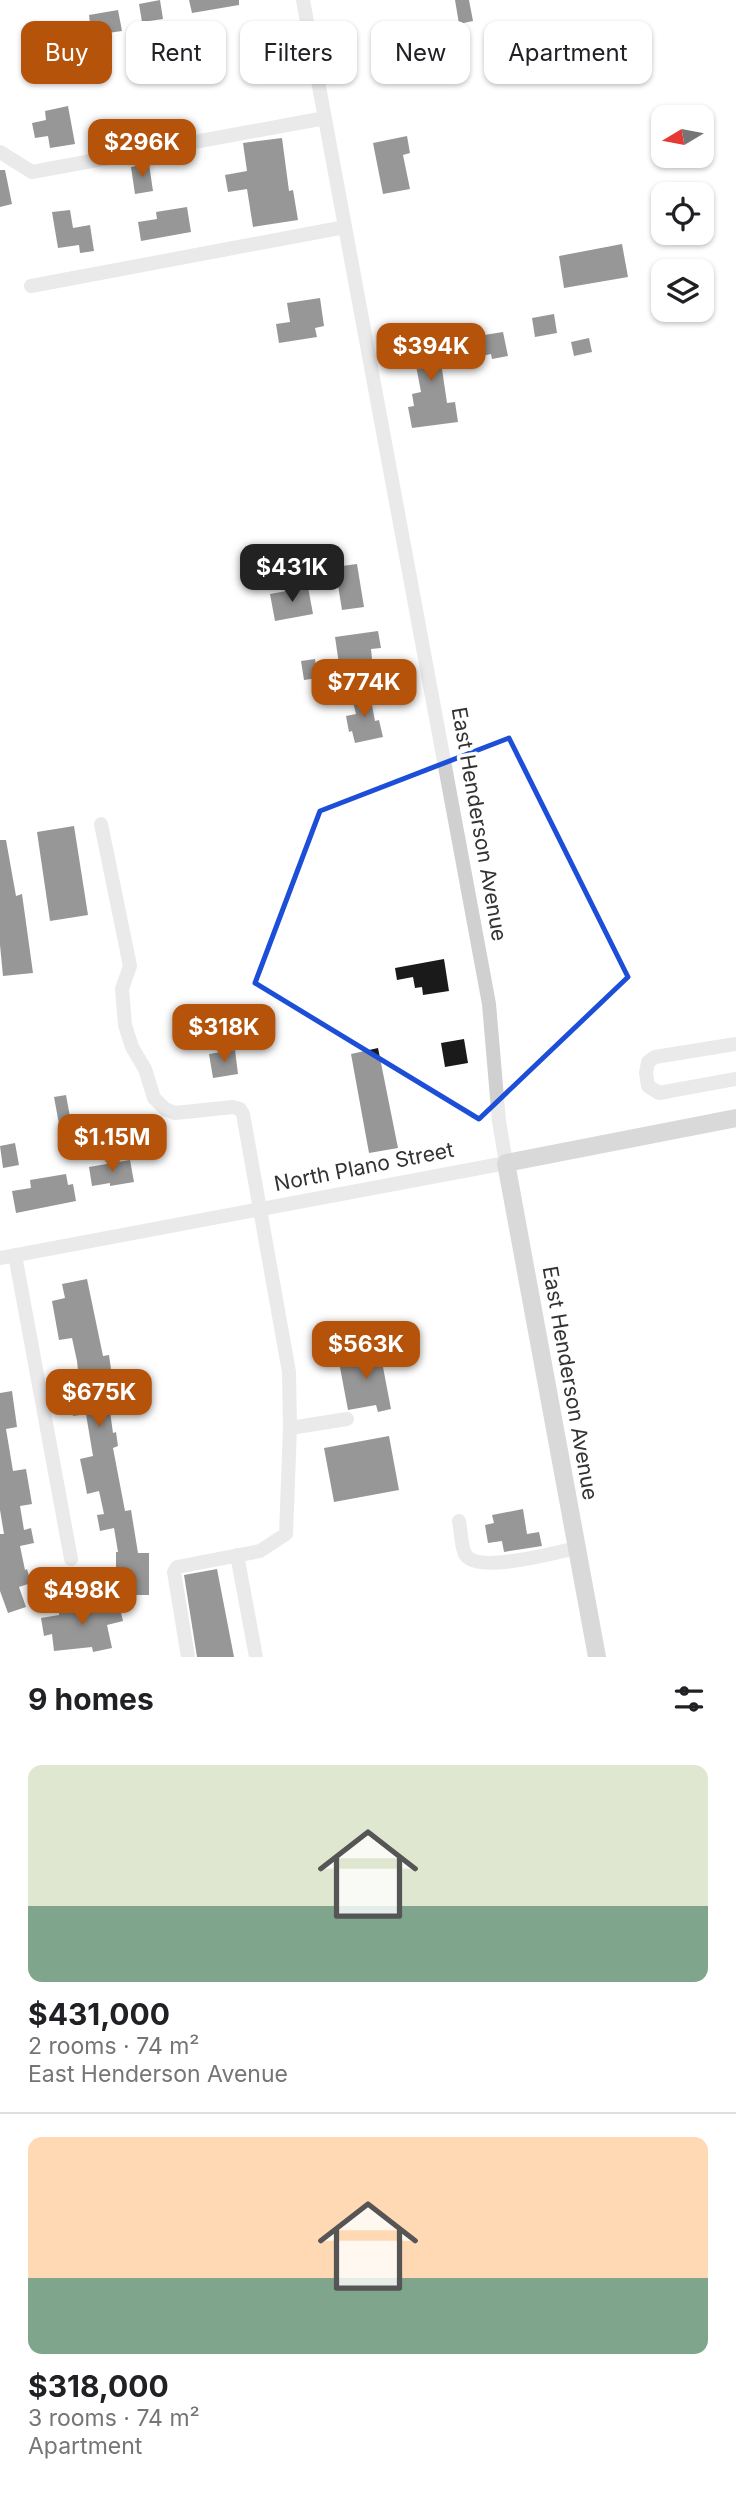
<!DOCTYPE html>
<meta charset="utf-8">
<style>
body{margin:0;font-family:Inter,sans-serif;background:#f6f6f6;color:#202124;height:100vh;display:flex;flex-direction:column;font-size:26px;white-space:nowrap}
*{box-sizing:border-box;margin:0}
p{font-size:23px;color:#757577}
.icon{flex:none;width:38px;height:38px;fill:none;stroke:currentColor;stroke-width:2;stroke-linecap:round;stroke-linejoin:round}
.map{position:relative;height:1657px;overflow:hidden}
.drawer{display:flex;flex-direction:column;background:#fff;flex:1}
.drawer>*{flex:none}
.top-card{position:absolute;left:21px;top:21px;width:695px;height:63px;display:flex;gap:14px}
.needle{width:46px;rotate:260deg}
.buttons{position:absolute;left:651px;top:105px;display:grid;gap:14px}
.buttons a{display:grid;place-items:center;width:63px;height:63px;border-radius:14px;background:#fff;box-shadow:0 2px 5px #0004;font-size:35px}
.price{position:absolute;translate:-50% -60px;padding:0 16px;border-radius:14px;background:#b45309;color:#fff;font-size:23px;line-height:46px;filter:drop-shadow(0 2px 4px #0008)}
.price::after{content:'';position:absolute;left:50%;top:42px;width:21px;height:16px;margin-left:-10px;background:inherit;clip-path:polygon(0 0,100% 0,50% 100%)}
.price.active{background:#222;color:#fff}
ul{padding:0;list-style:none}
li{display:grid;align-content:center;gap:14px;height:371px;padding:0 28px}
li+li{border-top:2px solid #e0e0e0}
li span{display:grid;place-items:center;height:217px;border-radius:14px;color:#555}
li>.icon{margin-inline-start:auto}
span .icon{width:126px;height:126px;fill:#fffc;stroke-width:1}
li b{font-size:30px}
h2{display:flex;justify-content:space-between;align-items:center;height:84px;padding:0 28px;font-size:30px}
.pill{padding:0 24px;border-radius:14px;background:#fff;box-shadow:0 2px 5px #0004;font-size:24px;line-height:63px}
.pill.active{background:#b45309;color:#fff}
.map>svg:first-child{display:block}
.building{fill:#1a1a1a}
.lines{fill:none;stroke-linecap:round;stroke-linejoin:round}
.minor{stroke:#d0d0d0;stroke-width:14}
.major{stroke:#ababab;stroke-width:18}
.marked{fill:none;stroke:#1d4ed8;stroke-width:5;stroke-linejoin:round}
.labels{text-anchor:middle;stroke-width:7;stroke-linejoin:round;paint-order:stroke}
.street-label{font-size:21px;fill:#333;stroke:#fff}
</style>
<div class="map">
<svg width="736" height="1657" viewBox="0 0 736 1657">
<rect width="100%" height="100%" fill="#fff"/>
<path class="building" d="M160 0 163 19 142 22 139 4Z
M189 0H239V5L192 13Z
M455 0H469L473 21 459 24Z
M118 10 122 31 108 33 107 29 91 32 89 15Z
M267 30 273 67 254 70 253 63 247 64 244 51 250 50 248 33Z
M68 106 75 144 50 148 48 136 35 138 32 123 46 120 45 111Z
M407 136 410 153 403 155 410 189 383 194 373 143Z
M282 138 289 191 293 190 298 220 253 227 247 189 228 192 225 175 247 171 243 143Z
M149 164 153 191 135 194 131 167Z
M0 170H5L12 204 0 207Z
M187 207 191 232 141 241 138 222 157 219 156 212Z
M70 210 73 228 90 225 94 251 80 253 79 245 58 248 52 212Z
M622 244 628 277 564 288 559 256Z
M320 298 324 326 315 328 317 337 279 343 276 324 290 322 287 303Z
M554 314 557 333 535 337 532 318Z
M503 332 508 356 492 359 491 354 482 356 478 336Z
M436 334 439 352 454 349 457 366 442 369 447 403 455 402 458 422 412 428 408 407 414 406 412 394 421 392 414 355 407 356 404 340Z
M589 338 592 352 574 356 571 342Z
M357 564 364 607 342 610 335 567Z
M308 587 313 614 275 621 270 594Z
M378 631 381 648 371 649 372 659 339 664 335 637Z
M315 659 318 678 304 680 301 661Z
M369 690 375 721 379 720 383 737 355 743 352 731 349 732 346 716 356 714 351 694Z
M74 826 88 915 50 921 37 832Z
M0 840H6L16 896 22 894 33 973 3 976 0 945Z
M444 959 449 991 423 995 422 987 415 988 413 977 397 980 395 968Z
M464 1039 468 1063 445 1067 441 1043Z
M378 1048 398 1148 369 1153 351 1054Z
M235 1050 238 1074 213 1078 209 1054Z
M66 1095 73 1133 61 1135 54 1097Z
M15 1143 19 1165 3 1168 0 1146Z
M130 1160 134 1182 110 1186V1183L92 1186 89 1167Z
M66 1174 68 1185 73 1184 76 1201 16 1213 12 1191 31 1188 30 1180Z
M87 1279 103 1356 109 1355 111 1369 99 1371 104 1398 108 1397 113 1433 116 1432 118 1446 113 1448 125 1511 131 1510 138 1553H149V1595H128V1568H116V1552H118L114 1528 100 1531 97 1515 104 1514 99 1491 87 1494 85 1483 80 1459 93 1456 86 1414 73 1416 66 1382 79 1380 77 1361 72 1338 59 1340 52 1301 65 1298 62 1284Z
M378 1341 391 1409 378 1412 376 1405 348 1410 339 1362 368 1356 365 1344Z
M12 1391 17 1427 6 1429 13 1471 26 1469 32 1504 20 1506 24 1530 31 1528 34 1543 20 1546 25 1570 27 1569 31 1583 19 1587 26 1607 8 1613 0 1591V1534H4L0 1510V1393Z
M389 1436 399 1490 334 1502 324 1448Z
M523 1509 527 1534 539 1532 542 1546 504 1552 502 1541 488 1543 485 1525 494 1523 492 1515Z
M217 1569 234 1657H197L184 1575Z
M101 1604 102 1608 119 1604 123 1621 107 1625 112 1648 93 1652 92 1647 54 1651 52 1634 44 1636 41 1618 59 1615V1611Z"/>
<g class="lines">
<path class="minor" d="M0 152 32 172 325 118
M31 286 345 227
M101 824 130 966 122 989 125 1025 132 1047 145 1069 154 1098 165 1109 175 1113 233 1107 240 1109 243 1114 289 1372 290 1428 286 1534 260 1551 177 1567 174 1572 188 1657
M736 1044 655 1057 648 1062 646 1073 648 1086 659 1093 736 1079
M15 1255 71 1559
M0 1258 506 1163 499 1121 489 1004 303 0
M290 1428 347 1419
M459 1521C461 1531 461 1546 465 1554 476 1575 557 1552 577 1548
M237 1555 256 1657"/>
<path class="major" d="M597 1657 506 1163 736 1118"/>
</g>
<path d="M0 0H736V1657H0ZM509 738 628 977 479 1119 255 983 320 811Z" fill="#fff" fill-opacity=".55" fill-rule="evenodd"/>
<path class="marked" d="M509 738 628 977 479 1119 255 983 320 811Z"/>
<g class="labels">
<g class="street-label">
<text transform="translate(479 824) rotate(80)" y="7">East Henderson Avenue</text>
<text transform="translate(364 1167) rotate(-11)" y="7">North Plano Street</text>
<text transform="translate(570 1383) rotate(80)" y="7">East Henderson Avenue</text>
</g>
</g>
</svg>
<div class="buttons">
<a><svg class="needle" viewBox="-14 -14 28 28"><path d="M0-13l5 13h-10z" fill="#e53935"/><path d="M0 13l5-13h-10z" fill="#757577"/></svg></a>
<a><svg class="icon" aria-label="locate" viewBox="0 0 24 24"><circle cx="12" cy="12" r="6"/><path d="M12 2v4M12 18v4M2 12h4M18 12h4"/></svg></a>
<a><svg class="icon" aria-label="layers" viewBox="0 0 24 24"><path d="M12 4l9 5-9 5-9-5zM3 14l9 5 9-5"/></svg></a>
</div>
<b class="price" style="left:142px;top:179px">$296K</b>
<b class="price" style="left:431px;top:383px">$394K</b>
<b class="price active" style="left:292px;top:604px">$431K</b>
<b class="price" style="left:364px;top:719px">$774K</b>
<b class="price" style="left:224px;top:1064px">$318K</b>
<b class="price" style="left:112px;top:1174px">$1.15M</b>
<b class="price" style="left:366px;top:1381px">$563K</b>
<b class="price" style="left:99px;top:1429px">$675K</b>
<b class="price" style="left:82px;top:1627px">$498K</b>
<div class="top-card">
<a class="pill active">Buy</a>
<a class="pill">Rent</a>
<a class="pill">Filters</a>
<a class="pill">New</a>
<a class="pill">Apartment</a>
</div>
</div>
<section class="drawer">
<h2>9 homes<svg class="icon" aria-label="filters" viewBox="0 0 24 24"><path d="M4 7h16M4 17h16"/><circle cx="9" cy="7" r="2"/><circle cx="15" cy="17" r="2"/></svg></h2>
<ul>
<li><span style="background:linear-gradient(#dfe7d0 65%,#7fa58c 0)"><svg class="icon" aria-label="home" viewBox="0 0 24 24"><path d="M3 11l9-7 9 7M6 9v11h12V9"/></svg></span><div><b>$431,000</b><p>2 rooms · 74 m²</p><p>East Henderson Avenue</p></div></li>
<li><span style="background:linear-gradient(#ffd9b3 65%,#7fa58c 0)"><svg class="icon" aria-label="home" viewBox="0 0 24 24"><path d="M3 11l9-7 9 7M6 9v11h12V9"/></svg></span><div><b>$318,000</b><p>3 rooms · 74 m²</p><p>Apartment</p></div></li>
</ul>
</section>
